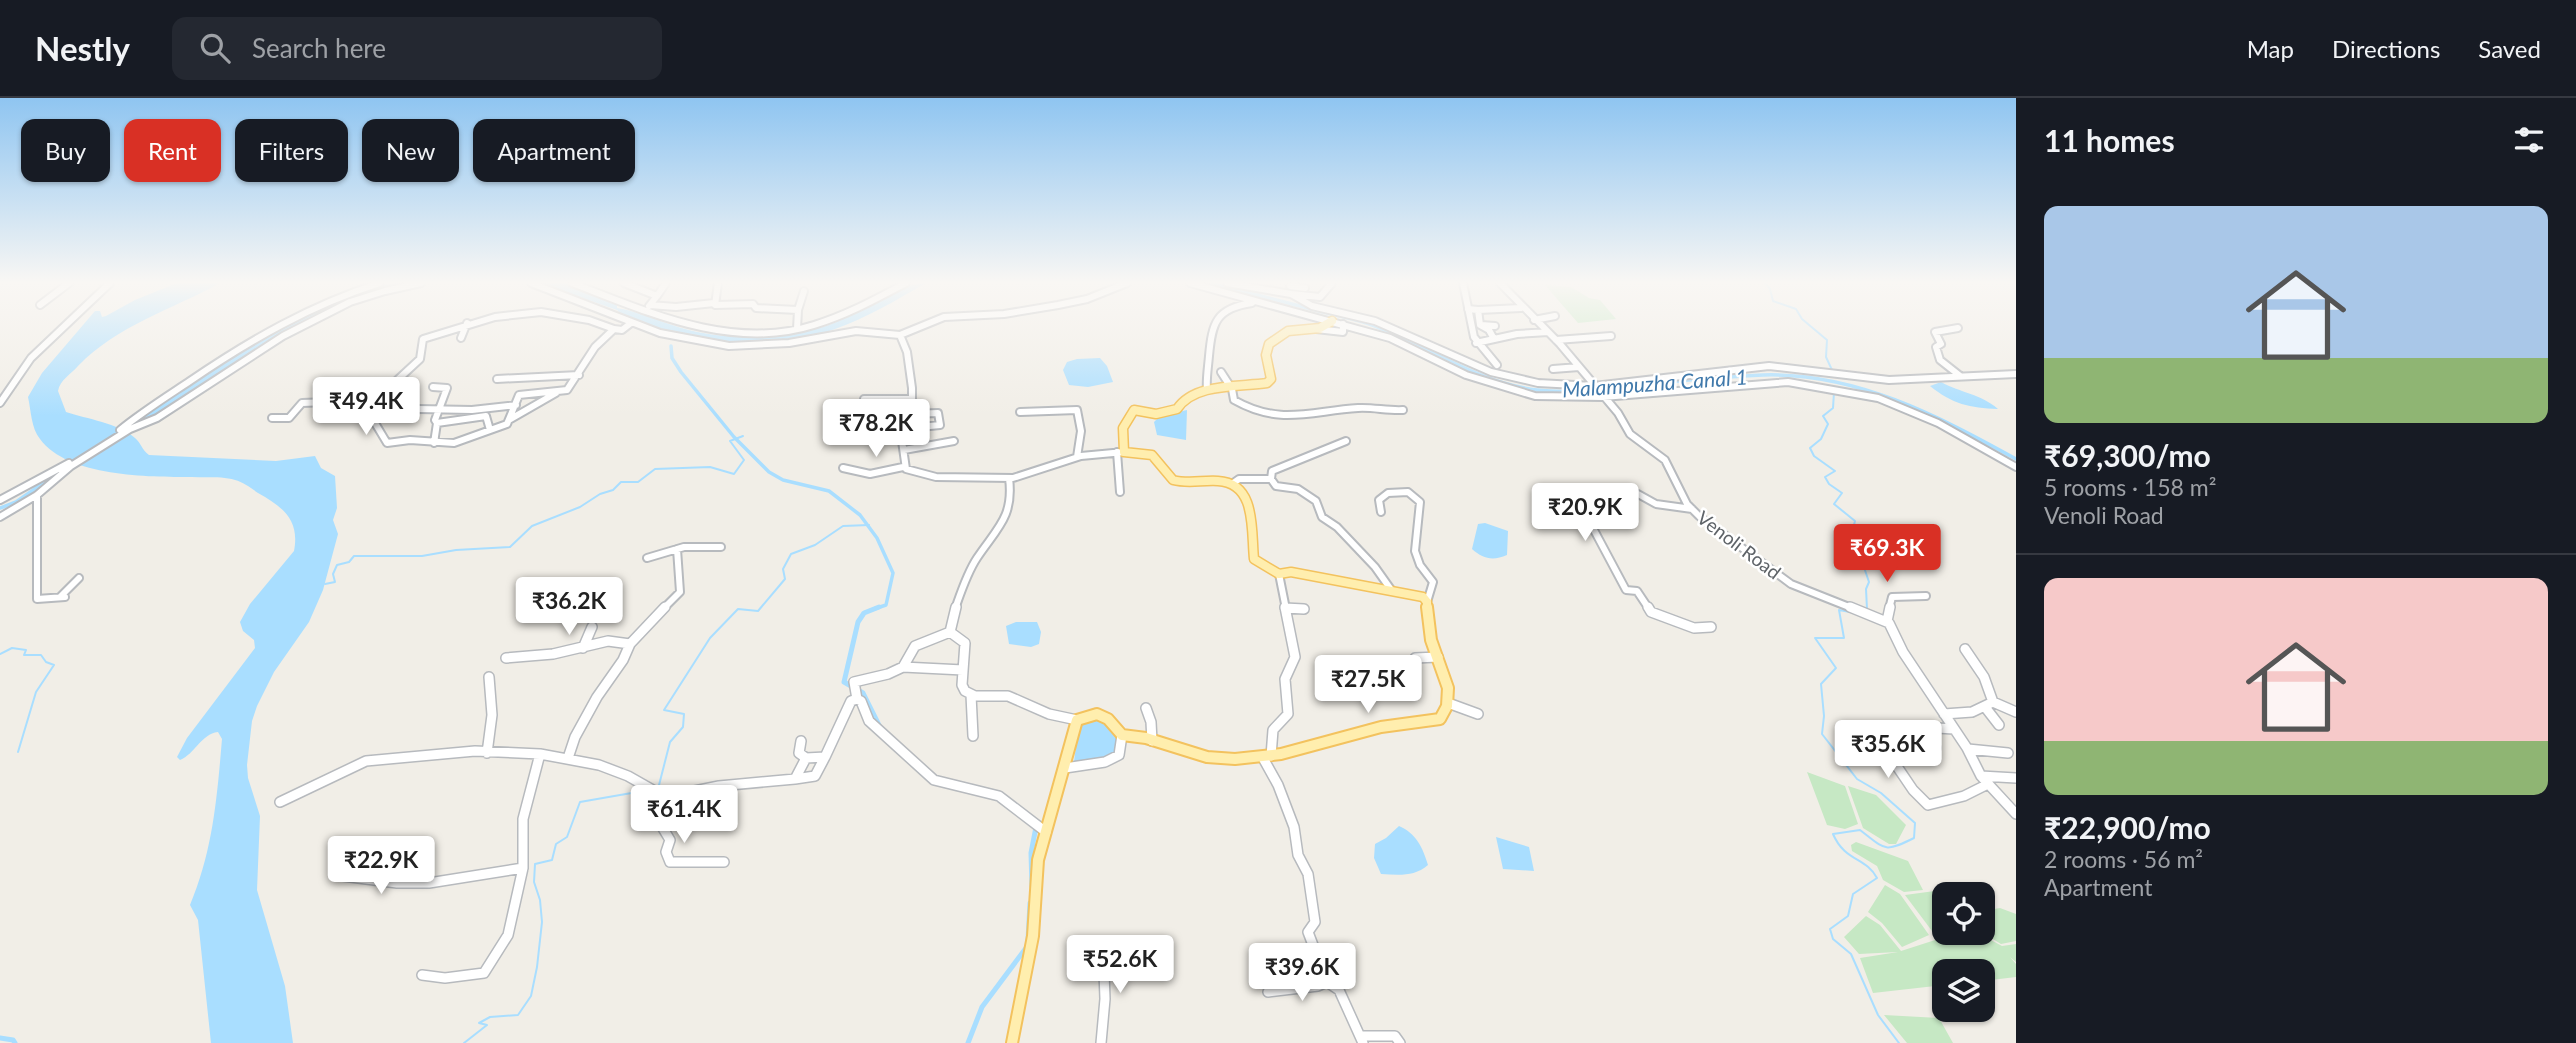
<!DOCTYPE html>
<meta charset="utf-8">
<style>
body{margin:0;font-family:Lato,sans-serif;background:#242831;color:#f1f3f6;height:100vh;display:flex;flex-direction:column;font-size:26px;white-space:nowrap}
*{box-sizing:border-box;margin:0}
p{font-size:23px;color:#9ea1a6}
.icon{flex:none;width:38px;height:38px;fill:none;stroke:currentColor;stroke-width:2;stroke-linecap:round;stroke-linejoin:round}
.map{position:relative;flex:1;overflow:hidden}
.panel{display:flex;flex-direction:column;background:#171b24;width:560px}
.panel>*{flex:none}
.hud{position:absolute;left:21px;top:21px;width:665px;height:63px;display:flex;gap:14px}
.controls{position:absolute;left:1932px;top:784px;display:grid;gap:14px}
.controls a{display:grid;place-items:center;width:63px;height:63px;border-radius:14px;background:#171b24;box-shadow:0 2px 5px #0004;font-size:35px}
.price{position:absolute;translate:-50% -60px;padding:0 16px;border-radius:7px;background:#fff;color:#222;font-size:23px;line-height:46px;filter:drop-shadow(0 2px 4px #0008)}
.price::after{content:'';position:absolute;left:50%;top:42px;width:21px;height:16px;margin-left:-10px;background:inherit;clip-path:polygon(0 0,100% 0,50% 100%)}
.price.on{background:#d93025;color:#fff}
ul{padding:0;list-style:none}
li{display:grid;align-content:center;gap:14px;height:371px;padding:0 28px}
li+li{border-top:2px solid #363941}
li span{display:grid;place-items:center;height:217px;border-radius:14px;color:#555}
li>.icon{margin-inline-start:auto}
span .icon{width:126px;height:126px;fill:#fffc;stroke-width:1}
li b{font-size:30px}
h2{display:flex;justify-content:space-between;align-items:center;height:84px;padding:0 28px;font-size:30px}
.chip{padding:0 24px;border-radius:14px;background:#171b24;box-shadow:0 2px 5px #0004;font-size:24px;line-height:63px}
.chip.on{background:#d93025;color:#fff}
header{display:flex;align-items:center;gap:42px;box-sizing:border-box;height:98px;padding:0 35px;background:#171b24;border-bottom:2px solid #363941}
header strong{font-size:33px}
nav{display:flex;gap:38px;margin-inline-start:auto;font-size:24px}
.search{width:490px;height:63px;background:#242831;display:flex;align-items:center;gap:18px;box-sizing:border-box;padding:0 24px;border-radius:14px;color:#9ea1a6;font-size:26px}
main{display:flex;flex:1;min-height:0}
.map>svg:first-child{display:block}
.green{fill:#c6e8c4}
.water{fill:#a9deff}
.lines{fill:none;stroke-linecap:round;stroke-linejoin:round}
.stream{stroke:#a9deff;stroke-width:2}
.canal-far1{stroke:#a9deff;stroke-width:3.5}
.canal{stroke:#a9deff;stroke-width:5}
.minor-far1-casing{stroke:#b7babe;stroke-width:10}
.minor-casing{stroke:#b7babe;stroke-width:12}
.major-far1-casing{stroke:#f3c25e;stroke-width:11}
.major-casing{stroke:#f3c25e;stroke-width:14}
.minor-far1{stroke:#fff;stroke-width:6}
.minor{stroke:#fff;stroke-width:9}
.major-far1{stroke:#ffeeae;stroke-width:8}
.major{stroke:#ffeeae;stroke-width:10}
.labels{text-anchor:middle;stroke-width:5;stroke-linejoin:round;paint-order:stroke}
.street-label{font-size:19px;fill:#5e6368;stroke:#fff}
.water-label{font-size:21px;font-style:italic;fill:#4079ab;stroke:#fff}
</style>
<header>
<strong>Nestly</strong>
<div class="search"><svg class="icon" aria-label="search" viewBox="0 0 24 24"><circle cx="10" cy="10" r="6"/><path d="M15 15l6 6"/></svg>Search here</div>
<nav><a>Map</a><a>Directions</a><a>Saved</a></nav>
</header>
<main>
<div class="map">
<svg width="2016" height="945" viewBox="0 0 2016 945">
<rect width="100%" height="100%" fill="#f1eee7"/>
<path class="green" d="M1545 187 1571 189 1589 200 1600 202 1616 221 1578 225Z
M1807 674 1845 688 1858 726 1845 731 1827 727Z
M1848 688 1876 697 1906 727 1896 746H1889L1863 730Z
M1856 744 1908 763 1923 792 1904 794 1883 782 1877 768 1852 753 1851 747Z
M1885 787 1900 796 1929 837 1902 849 1882 825 1868 814Z
M1942 792 1945 796 1944 835 1935 837 1905 797Z
M2000 810 2016 816V843L2001 846 1983 835V813Z
M1866 818 1880 827 1901 853 1957 835H1978L2002 848 2016 846V864L2010 859 2016 866V879L1983 883V873H1944V887L1873 895 1860 860 1898 854 1859 856 1844 839Z
M1884 917 1939 920 1953 945H1907Z"/>
<path class="water" d="M177 185H220C171 212 118 227 78 268 71 276 60 282 58 293L66 314C87 321 118 325 135 340 141 345 142 352 149 357L276 363 315 358 321 370 335 378 337 410 333 422 338 436 323 492 309 524 274 574 257 608 252 623 247 667 248 680 260 718 257 792 285 888 293 945H211L198 822 190 807C213 752 217 700 222 641L218 634C201 636 195 656 180 662L177 659 187 640 255 550 254 542 243 533 240 524 250 506 294 453C300 422 283 409 258 395 251 390 243 384 235 382 222 378 206 380 192 379 149 379 68 379 40 341 31 330 31 312 28 299L42 275 95 213H100L102 219 106 218 135 202Z
M411 185 366 195 309 220 148 322 127 330C157 307 190 287 221 267 278 231 341 185 411 185Z
M540 185H564L617 206V210C642 214 664 226 689 232 732 243 781 240 823 229 855 220 896 185 926 185 896 202 867 220 835 231 786 249 721 251 671 235 654 230 638 223 621 216L617 212Z
M1100 260 1107 268 1113 284 1088 289 1069 287 1063 272 1067 264 1077 261Z
M1941 284C1961 295 1981 296 1998 311 1970 310 1952 306 1930 288Z
M1187 312 1186 342 1157 337 1154 324 1160 318Z
M1485 425 1508 433 1507 457C1493 463 1483 461 1472 451L1478 426Z
M1016 524H1037L1041 534 1039 546 1031 549 1009 546 1006 528Z
M1101 620C1118 636 1122 636 1113 660L1089 665 1074 664 1079 624Z
M1399 728C1416 735 1423 750 1428 767 1414 779 1399 777 1381 776L1374 760 1375 746 1386 740Z
M1496 739 1529 749 1534 773 1503 771Z"/>
<g class="lines">
<path class="stream" d="M1765 185 1770 191 1773 203 1796 211 1802 221 1827 242 1826 259 1832 272
M1834 294 1833 310 1823 318 1828 326 1821 341 1810 350 1814 358 1835 373 1825 379 1829 386 1842 395 1834 406 1855 423 1852 434 1869 484 1866 491 1867 511
M325 486 335 484 333 476 337 467 349 464 354 458H422L456 452 510 449 532 428 580 409 600 396 613 392 621 384H638L655 371 710 369 734 376 744 362 730 343 743 338
M1850 514 1839 512 1844 540H1815L1836 570 1821 586 1824 618 1822 636 1857 681 1881 695 1915 725 1914 740C1884 755 1886 752 1860 732L1833 736C1845 764 1866 759 1877 780L1853 796 1848 818 1830 831 1833 841 1851 856 1878 917 1899 945
M0 556 12 550 26 552 24 557H41L46 564 54 567 36 594 18 654
M658 691 670 644 683 629 684 616 664 612 710 540 738 511 758 513 785 481 783 471 791 456 815 447 843 428 869 427
M464 945 487 927 479 925 490 919 518 917 531 898 537 869 542 824 540 802 534 784 535 766 552 762 556 746 567 739 580 704 643 693"/>
<path class="canal-far1" d="M1211 185C1247 194 1283 204 1319 213 1337 218 1357 221 1375 228 1428 249 1479 285 1537 292 1573 296 1596 291 1631 288 1675 283 1719 279 1763 277 1855 274 1938 318 2016 361
M671 248 672 260 681 274 734 339 769 374 783 382 829 393 860 417 877 440 893 475 886 507 874 511
M0 410 16 404 62 372"/>
<path class="canal" d="M879 627 863 595 844 584 858 524 864 515 879 509
M1032 789 1031 755 1036 729
M1028 842 1030 805
M0 940 13 942 15 945
M968 945 982 909 1026 850"/>
<g class="minor-far1-casing">
<path id="minor-far1" d="M531 185 660 235 729 248 789 245 856 233 900 237 944 219 1004 216 1058 207 1087 201 1127 185
M572 185C648 214 732 253 814 227 847 217 876 201 906 185
M624 185 657 198 649 208
M718 185 715 207 753 206 756 210 798 212
M1190 185 1390 240 1466 277 1535 298 1603 299 1788 284 1878 300 1938 325 2016 369
M1227 185 1291 196 1312 208 1375 223 1491 274 1538 285 1594 288 1769 268 1889 282 2016 276
M1463 185 1474 239 1497 267
M1500 185 1560 246 1618 315 1630 336 1665 362 1687 406 1699 418 1791 486 1854 511
M1290 188 1305 190
M1291 196 1320 199 1332 185
M657 198 666 185
M40 207 69 185
M650 207 676 209 714 205
M1468 211 1478 212 1480 227 1489 232 1494 241
M1478 212 1521 210
M541 214 589 222 614 231 595 249 567 292 519 297 507 326 454 345 410 342 387 345 372 320 393 286 420 261 423 241 495 219Z
M1534 222 1555 218
M1481 227 1495 228
M1958 230 1935 234 1941 246 1936 249 1940 262 1959 277
M614 231 622 232 631 225
M797 231 798 212 804 193
M1316 231 1343 234V226
M900 237 907 254 912 290V322L902 343 906 371 936 379 1013 380 1081 358 1124 354
M461 240 467 225
M1556 242 1611 238
M1476 245 1517 236 1548 234
M1553 271 1579 269
M1221 274 1232 291 1234 302C1280 328 1310 313 1358 310 1373 309 1388 313 1403 312
M497 281 579 277
M433 289 447 290 435 322 437 325 434 345
M1207 292C1206 281 1208 270 1209 258 1212 225 1216 210 1252 205
M864 301H912
M0 305 31 260 110 185
M418 311 472 312 516 307
M1020 314 1077 312 1081 333 1077 359
M272 320H289L302 305 381 302
M509 322 556 295
M437 325 486 318 490 332
M910 330 940 327 938 315 912 316
M120 332C142 314 166 299 190 283 250 242 311 207 380 185
M1346 343 1272 373 1271 381 1276 388 1298 391 1316 403 1322 419 1337 429 1375 469 1392 493
M904 352 954 343
M1117 354 1120 394
M843 370 870 376 903 369
M1232 386 1239 381H1271
M37 397V501L65 499
M0 402 69 365
M1381 414 1379 402 1388 395 1408 394 1420 404 1415 453 1420 467 1433 484 1427 504
M0 419 37 397 71 368 130 331 157 320 283 238 350 204 385 193 421 185
M647 460 684 449H721
M1279 476 1286 511
M60 499 79 480
M1285 510 1304 511
M663 511 680 494 677 451
M955 511C961 494 967 475 977 460 997 430 1014 419 1009 380
M1649 511 1637 493 1626 492 1586 417 1594 414 1588 404 1638 396 1656 406 1692 411
M1889 511 1892 499 1926 498"/>
</g>
<g class="minor-casing">
<path id="minor" d="M956 509 950 534 965 545 962 587 965 593 975 598H1008L1049 616 1077 622
M1648 509 1651 514 1694 530 1711 529
M1850 509 1889 525 1903 554 1967 650 1981 678 2016 716
M1285 510 1304 511
M1887 523 1890 509
M583 550 592 529
M1965 551 1984 579 1993 604
M506 560 553 556 608 543 630 546
M1415 560 1438 559
M903 569 915 548 950 534
M971 597 973 638
M857 601 854 584 888 576 903 569 963 572
M1448 605 1478 616
M1985 609 1999 627
M1146 610 1151 624 1152 643
M1944 616 1972 614 1993 604 2016 614
M1873 633 1913 692 1928 707 1964 698 1986 687
M1895 642 1909 655 1936 650 1920 629 1954 631
M801 643 799 655 806 660
M1968 651 2008 655
M487 655 492 617 489 579
M1271 658 1273 632 1288 616 1285 581 1295 559 1285 509
M568 660 575 639 597 599 623 562 630 546 665 509
M1263 660 1278 687 1294 729 1298 757 1308 776 1315 824 1308 834 1327 884 1339 892 1363 945
M1065 670 1105 664 1119 657 1122 637
M1981 678 2016 680
M795 681 815 678 825 659
M665 699 658 710 661 727 670 742 666 754 670 764H724
M280 704 366 663 475 653 540 656 599 667 628 678 665 699 719 688 795 681 806 660 825 659 851 603 857 601 861 603 869 623 934 682 999 698 1046 734
M335 777 397 785H429L523 770V721L540 656
M422 877 445 880 484 875 508 837 523 770
M1268 894 1318 888 1327 884
M1361 938H1395L1400 945
M1101 945 1105 901 1103 847"/>
</g>
<g class="major-far1-casing">
<path id="major-far1" d="M1332 223 1320 230 1288 233 1269 246 1266 257 1271 281 1267 285C1238 289 1194 285 1177 311L1156 316 1134 312 1123 330 1124 354 1152 357 1173 382C1188 386 1202 382 1218 383 1257 385 1251 433 1254 461L1279 476 1291 474 1423 499 1427 504V511"/>
</g>
<g class="major-casing">
<path id="major" d="M1012 945 1033 838 1038 762 1077 622 1097 616 1108 621 1122 637 1146 640 1207 659 1235 661 1281 656 1381 629 1440 621 1447 608 1448 590 1431 542 1427 509"/>
</g>
<use href="#minor-far1" class="minor-far1"/>
<use href="#minor" class="minor"/>
<use href="#major-far1" class="major-far1"/>
<use href="#major" class="major"/>
</g>
<linearGradient id="sky" x2="0" y2="1"><stop stop-color="#8fc5f1"/><stop offset="0.58" stop-color="#f9f7f4"/><stop offset="1" stop-color="#f9f7f4" stop-opacity="0"/></linearGradient>
<rect width="2016" height="318" fill="url(#sky)"/>
<g class="labels">
<g class="street-label">
<text transform="translate(1739 447) rotate(37)" y="7">Venoli Road</text>
</g>
<g class="water-label">
<text transform="translate(1655 286) rotate(-4)" y="7">Malampuzha Canal 1</text>
</g>
</g>
</svg>
<div class="controls">
<a><svg class="icon" aria-label="locate" viewBox="0 0 24 24"><circle cx="12" cy="12" r="6"/><path d="M12 2v4M12 18v4M2 12h4M18 12h4"/></svg></a>
<a><svg class="icon" aria-label="layers" viewBox="0 0 24 24"><path d="M12 4l9 5-9 5-9-5zM3 14l9 5 9-5"/></svg></a>
</div>
<b class="price" style="left:366px;top:339px">₹49.4K</b>
<b class="price" style="left:876px;top:361px">₹78.2K</b>
<b class="price" style="left:1585px;top:445px">₹20.9K</b>
<b class="price on" style="left:1887px;top:486px">₹69.3K</b>
<b class="price" style="left:569px;top:539px">₹36.2K</b>
<b class="price" style="left:1368px;top:617px">₹27.5K</b>
<b class="price" style="left:1888px;top:682px">₹35.6K</b>
<b class="price" style="left:684px;top:747px">₹61.4K</b>
<b class="price" style="left:381px;top:798px">₹22.9K</b>
<b class="price" style="left:1120px;top:897px">₹52.6K</b>
<b class="price" style="left:1302px;top:905px">₹39.6K</b>
<div class="hud">
<a class="chip">Buy</a>
<a class="chip on">Rent</a>
<a class="chip">Filters</a>
<a class="chip">New</a>
<a class="chip">Apartment</a>
</div>
</div>
<section class="panel">
<h2>11 homes<svg class="icon" aria-label="filters" viewBox="0 0 24 24"><path d="M4 7h16M4 17h16"/><circle cx="9" cy="7" r="2"/><circle cx="15" cy="17" r="2"/></svg></h2>
<ul>
<li><span style="background:linear-gradient(#a9c7e8 70%,#8fb573 0)"><svg class="icon" aria-label="home" viewBox="0 0 24 24"><path d="M3 11l9-7 9 7M6 9v11h12V9"/></svg></span><div><b>₹69,300/mo</b><p>5 rooms · 158 m²</p><p>Venoli Road</p></div></li>
<li><span style="background:linear-gradient(#f6c9c9 75%,#8fb573 0)"><svg class="icon" aria-label="home" viewBox="0 0 24 24"><path d="M3 11l9-7 9 7M6 9v11h12V9"/></svg></span><div><b>₹22,900/mo</b><p>2 rooms · 56 m²</p><p>Apartment</p></div></li>
</ul>
</section>
</main>
